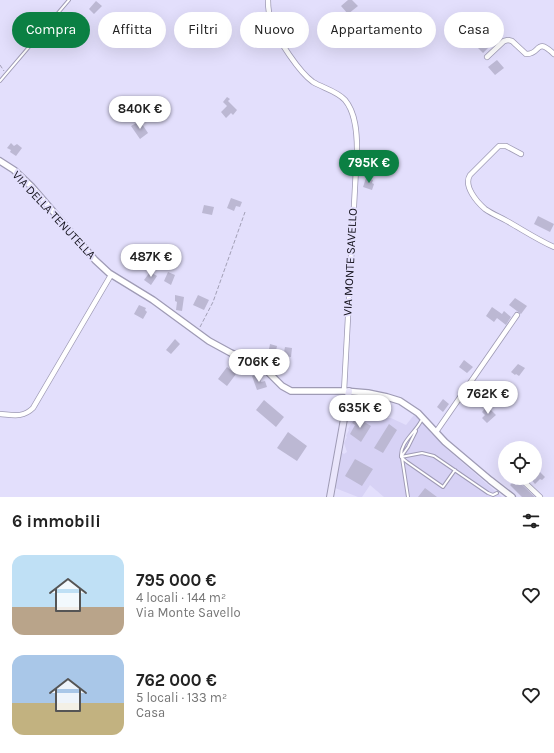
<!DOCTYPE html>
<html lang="it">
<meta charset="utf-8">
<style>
body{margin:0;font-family:Karla,sans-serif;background:#f2f2f2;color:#222;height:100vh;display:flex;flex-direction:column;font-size:15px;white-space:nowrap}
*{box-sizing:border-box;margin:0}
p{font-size:13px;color:#767676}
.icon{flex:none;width:22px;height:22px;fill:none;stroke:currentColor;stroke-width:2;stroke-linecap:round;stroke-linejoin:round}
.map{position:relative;height:497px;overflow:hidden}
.side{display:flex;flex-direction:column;background:#fff;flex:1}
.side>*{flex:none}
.top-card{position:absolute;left:12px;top:12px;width:530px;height:36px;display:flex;gap:8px}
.controls{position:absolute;left:498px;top:441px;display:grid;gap:8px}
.controls a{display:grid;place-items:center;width:44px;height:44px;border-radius:50%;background:#fff;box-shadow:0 4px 16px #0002;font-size:20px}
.price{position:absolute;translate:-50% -34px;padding:0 9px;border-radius:14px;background:#fff;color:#222;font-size:13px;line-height:26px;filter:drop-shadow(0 1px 2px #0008)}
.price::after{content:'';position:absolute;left:50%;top:24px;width:12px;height:9px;margin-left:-6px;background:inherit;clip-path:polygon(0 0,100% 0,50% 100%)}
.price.current{background:#0b8043;color:#fff}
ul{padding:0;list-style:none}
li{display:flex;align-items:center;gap:12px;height:100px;padding:0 12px}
li span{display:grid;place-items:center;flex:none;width:112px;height:80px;border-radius:12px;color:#555}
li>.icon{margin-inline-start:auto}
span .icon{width:48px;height:48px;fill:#fffc;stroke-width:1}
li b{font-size:17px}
h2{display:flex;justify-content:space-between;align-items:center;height:48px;padding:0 12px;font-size:17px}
.tag{padding:0 14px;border-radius:18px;background:#fff;box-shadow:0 4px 16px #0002;font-size:14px;line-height:36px}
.tag.current{background:#0b8043;color:#fff}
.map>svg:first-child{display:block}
.built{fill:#d7d2f5}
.building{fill:#bcb8d3}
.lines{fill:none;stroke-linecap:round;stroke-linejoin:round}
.service-casing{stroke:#9f9bb5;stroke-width:4}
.minor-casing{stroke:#9f9bb5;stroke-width:6}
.tertiary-casing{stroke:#9f9bb5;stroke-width:8}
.secondary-casing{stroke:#9f9bb5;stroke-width:8}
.path{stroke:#a29fb6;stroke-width:1;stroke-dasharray:4 2;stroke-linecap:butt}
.service{stroke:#fff;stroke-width:2}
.minor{stroke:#fff;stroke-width:4.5}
.tertiary{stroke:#fff;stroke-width:5.5}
.secondary{stroke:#eae6fb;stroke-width:6}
.labels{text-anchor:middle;stroke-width:4;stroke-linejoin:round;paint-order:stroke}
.street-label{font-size:12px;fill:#14121c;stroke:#e3dffc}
</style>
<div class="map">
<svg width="554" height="497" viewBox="0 0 554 497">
<rect width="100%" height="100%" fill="#e3dffc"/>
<path class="built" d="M362 401 379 409 381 416 385 418H391L406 425 414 415 424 423 430 432 449 451 502 497H384L370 485 362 497H358L335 488 341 452 344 454 347 452 344 443 347 437 346 436 349 430 348 429 351 424 350 423 352 418 351 417 356 406H358Z"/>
<path class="building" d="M348 0H352L358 6 348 14 341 6Z
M96 1 102 6 94 14 89 9Z
M491 30 495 34 493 37 496 40 483 53 475 45Z
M497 60 504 68 495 75 488 67Z
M227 97 230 99 228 101 237 110 233 115 231 113 226 118 221 112 227 106 223 102Z
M140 121 148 133 140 139 131 126Z
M11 143 14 146 17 144 22 148 16 156 10 152 11 150 7 148Z
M366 178 373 180 372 183 374 184 372 190 363 187Z
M231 198 242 202 240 207 236 206 234 211 227 208Z
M204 205 214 207 212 215 202 213Z
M538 216 554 224 550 232 534 224Z
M150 272 157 276 151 285 144 280Z
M168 272 175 275 171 285 164 281Z
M175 295 184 297 182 311 176 310 177 302 175 301Z
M198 295 209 300 204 310 193 305Z
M515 298 527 306 521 314 509 305Z
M139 305 146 308 145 310 147 312 143 319 134 314Z
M492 307 502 314 504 311 511 317 506 325 497 318 494 322 486 316Z
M175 339 180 344 171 354 166 350Z
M270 344 277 346 276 351 284 352 285 347 292 348 291 357 268 354Z
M464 360 473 367 467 373 459 367Z
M518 364 525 368 519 376 516 374 515 375 511 372Z
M227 367 236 374 227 386 218 379Z
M258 374 261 382 265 381 267 387 257 390 252 376Z
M507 386 514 392 506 400 500 394Z
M443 399 449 404 443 412 437 407Z
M264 400 284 417 276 427 256 410Z
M487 406 496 415 487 423 482 418 485 415 482 412Z
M356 417 371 426 361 442 350 434 355 425 352 423Z
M389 424 397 430 383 453 374 448Z
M288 432 307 446 297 461 277 448Z
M355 459 373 469 362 486 345 476Z
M535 467 545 477 542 480 540 479 535 484 530 478H535Z
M513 482 516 485 519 482 535 497H522L510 485Z
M425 488 437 497H418Z"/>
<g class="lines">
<g class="service-casing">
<path id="service" d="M0 81 69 0
M416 431 408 447 401 457C400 442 415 433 421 421
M401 457 422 453 434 456 488 493 493 495 497 493
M401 457 407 462 443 487 455 470
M402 458 408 497"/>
</g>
<g class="minor-casing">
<path id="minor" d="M268 0C268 8 269 16 272 24 278 40 299 72 313 82 323 88 337 91 345 100 356 113 357 134 357 150L344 391
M487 57 504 41 508 40 512 41 526 54C541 55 535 36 554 54
M521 154 506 146H499L470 175C463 186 477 202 485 209 492 214 500 217 507 221 523 230 538 240 554 247
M0 414C13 415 23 418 33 408L111 275
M436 432 517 315
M520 478 540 497"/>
</g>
<g class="tertiary-casing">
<path id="tertiary" d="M0 161 14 170 32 187 95 260 109 273 153 300 209 341 231 353 257 364 268 372 282 386 291 391H344L368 393 387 397 400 401 418 413 445 442 490 480 512 497"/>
</g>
<g class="secondary-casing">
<path id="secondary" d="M330 497 349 391"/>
</g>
<path class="path" d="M0 65 4 71
M200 327 213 302 245 212"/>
<use href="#service" class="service"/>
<use href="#minor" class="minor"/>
<use href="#tertiary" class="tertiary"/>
<use href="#secondary" class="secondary"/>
</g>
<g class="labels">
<g class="street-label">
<text transform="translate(54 215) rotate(47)" y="4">VIA DELLA TENUTELLA</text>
<text transform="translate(350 262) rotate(-87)" y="4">VIA MONTE SAVELLO</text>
</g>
</g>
</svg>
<div class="controls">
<a><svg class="icon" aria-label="locate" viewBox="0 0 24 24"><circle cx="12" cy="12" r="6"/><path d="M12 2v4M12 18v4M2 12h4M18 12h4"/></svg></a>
</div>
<b class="price" style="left:140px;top:130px">840K €</b>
<b class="price current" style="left:369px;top:184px">795K €</b>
<b class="price" style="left:151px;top:278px">487K €</b>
<b class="price" style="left:259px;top:383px">706K €</b>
<b class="price" style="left:488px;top:415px">762K €</b>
<b class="price" style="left:360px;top:429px">635K €</b>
<div class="top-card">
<a class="tag current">Compra</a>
<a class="tag">Affitta</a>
<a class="tag">Filtri</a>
<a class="tag">Nuovo</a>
<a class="tag">Appartamento</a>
<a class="tag">Casa</a>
</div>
</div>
<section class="side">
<h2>6 immobili<svg class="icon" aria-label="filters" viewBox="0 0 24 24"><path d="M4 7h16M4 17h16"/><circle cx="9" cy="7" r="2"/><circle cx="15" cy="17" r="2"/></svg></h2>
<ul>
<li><span style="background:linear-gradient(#bfe0f5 65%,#b9a48a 0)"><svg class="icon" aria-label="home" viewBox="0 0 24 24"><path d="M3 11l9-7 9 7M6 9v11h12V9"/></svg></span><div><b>795 000 €</b><p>4 locali · 144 m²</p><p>Via Monte Savello</p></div><svg class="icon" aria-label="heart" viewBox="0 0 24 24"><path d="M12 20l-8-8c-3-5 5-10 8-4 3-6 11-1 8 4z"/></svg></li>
<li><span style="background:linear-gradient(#a9c7e8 60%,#c2b280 0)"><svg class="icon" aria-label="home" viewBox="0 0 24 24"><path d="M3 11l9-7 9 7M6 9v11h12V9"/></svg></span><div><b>762 000 €</b><p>5 locali · 133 m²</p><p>Casa</p></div><svg class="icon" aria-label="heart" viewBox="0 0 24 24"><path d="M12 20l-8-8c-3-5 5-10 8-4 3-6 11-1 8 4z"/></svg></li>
</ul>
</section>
